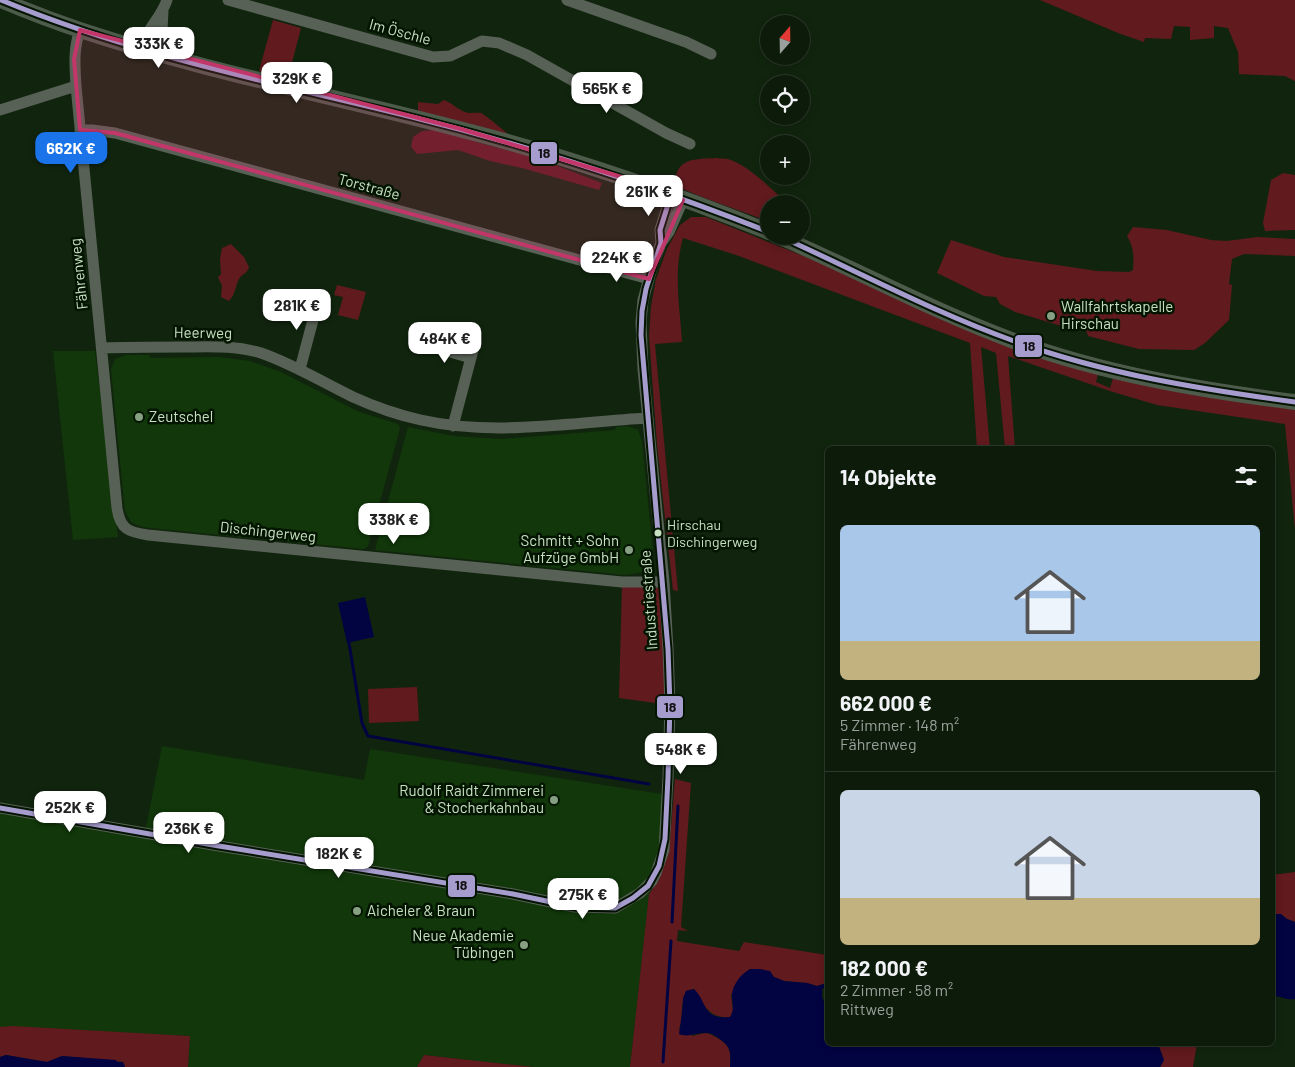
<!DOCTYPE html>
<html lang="de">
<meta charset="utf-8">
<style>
body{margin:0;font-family:Barlow,sans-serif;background:#162513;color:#f1f3f6;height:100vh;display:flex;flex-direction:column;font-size:19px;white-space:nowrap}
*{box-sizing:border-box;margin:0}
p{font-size:16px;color:#9aa19c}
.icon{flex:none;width:28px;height:28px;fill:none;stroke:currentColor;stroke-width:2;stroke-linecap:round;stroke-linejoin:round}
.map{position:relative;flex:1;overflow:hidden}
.sheet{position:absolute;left:825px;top:446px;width:450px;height:600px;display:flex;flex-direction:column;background:#0d1c0a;border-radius:8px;box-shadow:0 2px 8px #0003,0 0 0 1px #2d3a2b}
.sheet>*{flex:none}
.needle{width:32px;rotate:20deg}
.fabs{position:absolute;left:760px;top:15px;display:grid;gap:10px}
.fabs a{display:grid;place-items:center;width:50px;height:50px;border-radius:50%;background:#0d1c0a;box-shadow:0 2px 8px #0003,0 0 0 1px #2d3a2b;font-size:25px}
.price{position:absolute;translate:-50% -42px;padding:0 11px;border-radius:10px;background:#fff;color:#222;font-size:16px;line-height:32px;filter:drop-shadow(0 1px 2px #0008)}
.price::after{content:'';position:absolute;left:50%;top:30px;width:15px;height:11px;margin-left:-8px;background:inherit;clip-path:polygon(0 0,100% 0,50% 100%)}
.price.active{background:#1a73e8;color:#fff}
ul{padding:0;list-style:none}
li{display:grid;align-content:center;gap:10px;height:265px;padding:0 15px}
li+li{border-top:1px solid #2d3a2b}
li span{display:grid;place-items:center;height:155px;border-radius:8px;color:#555}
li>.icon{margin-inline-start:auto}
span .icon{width:90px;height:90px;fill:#fffc;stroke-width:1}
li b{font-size:21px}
h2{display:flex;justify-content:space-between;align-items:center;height:60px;padding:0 15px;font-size:21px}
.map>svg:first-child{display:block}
.built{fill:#11370a}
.green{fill:#611a1e}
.water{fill:#020341}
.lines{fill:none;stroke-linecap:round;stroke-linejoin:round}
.stream{stroke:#020341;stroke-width:3}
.minor{stroke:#586156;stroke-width:11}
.secondary{stroke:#4d5b4a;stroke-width:16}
.bus-1-casing{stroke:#031401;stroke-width:9}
.bus-1{stroke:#a69ccd;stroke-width:5}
.marked{fill:#c3366a;fill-opacity:0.2;stroke:#c3366a;stroke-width:4;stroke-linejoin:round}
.poi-dot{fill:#879f83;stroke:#031401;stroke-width:2}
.bus-dot{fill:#c7e1c2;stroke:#031401;stroke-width:2}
.labels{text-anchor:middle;stroke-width:5;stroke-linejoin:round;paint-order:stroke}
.bus-label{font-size:14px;fill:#c7e1c2;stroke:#031401;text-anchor:start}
.street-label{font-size:15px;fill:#c7e1c2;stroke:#031401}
.poi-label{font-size:15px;fill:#c7e1c2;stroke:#031401;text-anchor:start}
.line-badge{stroke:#031401;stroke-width:2}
.pale-badge-label{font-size:14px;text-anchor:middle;font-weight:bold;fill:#111}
</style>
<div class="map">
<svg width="1295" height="1067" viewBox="0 0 1295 1067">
<rect width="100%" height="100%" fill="#11250e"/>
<path class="built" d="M53 351H95L118 537 73 540Z
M126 355H149L151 358 219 357 250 361 281 372 357 411 398 424 400 428 368 546 364 549 150 528 139 526 131 522 125 511 124 502 111 369 115 359Z
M628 426 638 430 642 441 653 552 649 566 644 572 625 575 375 550 408 427 454 436 501 439 615 430 616 427Z
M162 746 364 780 370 749 668 795 663 850 651 881 630 1067H534L424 1055 417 1067H188L190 1036 0 1027V808L145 833Z"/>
<path class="green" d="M1040 0H1295V81L1285 76 1239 74 1238 52 1228 28 1214 26V38L1190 40V27L1174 26 1171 39 1145 38 1144 42 1118 33Z
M273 20 301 28 288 78 259 71Z
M444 100C452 103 457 109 465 112 470 114 475 112 481 113 484 114 509 134 512 138L418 111V102L438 104Z
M435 130 460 135 476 142 537 158 602 183 599 190 522 168 490 161 458 150 417 154 411 147 413 137 422 131Z
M716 158C721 159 727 158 731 160 753 169 771 189 788 204H769V222C738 209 706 200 676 186 673 158 695 159 716 158Z
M1283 173 1295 175V230L1265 231 1263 223 1271 180Z
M691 217H706L1098 374 1096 382 1110 388 1113 378 1295 409V530L1285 424 1157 405 1113 392 1008 356 1015 449H1005L996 353 981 347 990 449H977L970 343 739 256 683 238C673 272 680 308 682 342L655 344 678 591 673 590 657 445 649 336 651 306 656 279 667 249 680 225Z
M1133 227 1167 230 1211 240 1227 241 1257 237 1295 239V256L1244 254 1232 259 1229 284 1232 285 1229 320 1205 343 1194 350 1139 349 1088 336 1085 326 1068 328 1015 312 1000 304 996 297 984 296 937 273 951 240 1004 257 1097 271 1129 272 1133 270C1134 257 1134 247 1127 236Z
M231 244 244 257 249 267C247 274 243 273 239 279 235 286 236 294 229 301L221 297 222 286 218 277 221 274 220 259 222 248Z
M337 285 366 292 358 320 338 315 343 297 334 295Z
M622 584 664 588 669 705 619 698Z
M417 687 419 721 369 723 368 689Z
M675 779 691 783 681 927 688 931 678 930 677 941 739 951 744 942 827 955V983L817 986 807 983 784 981 774 977 731 994 733 1011 730 1017C709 1019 703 1004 694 989L686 991 682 1007 681 1023 679 1029 693 1036C707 1032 707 1032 719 1039 731 1046 731 1054 730 1067H630L649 894 659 880 669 852Z
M1295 872V922L1287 919 1281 914H1273L1272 875Z
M13 1026 190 1036 188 1067H125L123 1062 62 1056 47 1062 6 1055 0 1057V1027Z
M1158 1044H1197L1193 1067H1160L1164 1060Z
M424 1055 534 1067H417Z"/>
<path class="water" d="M365 597 374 637 347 643 338 603Z
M1273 914H1281L1287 919 1295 922V999C1287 1001 1281 996 1273 996Z
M750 969H760L770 971 774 977 784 981 807 983 817 986 827 983V986L822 989V997L827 1009 828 1044H1158L1164 1060 1160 1067H730C731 1050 731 1047 717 1037 713 1035 711 1033 706 1033 696 1032 689 1038 679 1034L682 1013 683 998 686 991 694 989C707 1001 702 1020 730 1017 735 1009 732 1005 732 996 732 985 741 974 750 969Z
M6 1055 47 1062 62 1056 116 1060 117 1062H123L125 1067H0V1057Z"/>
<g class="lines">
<path class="stream" d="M349 643 362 723 368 736 649 784
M672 922 678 806
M663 1062 671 941"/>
<path class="minor" d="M228 0 433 57 450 56 482 41 499 43 527 55 666 133 690 144
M567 0 686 42 711 54
M80 30C73 49 75 67 76 86L117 508C120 529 128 532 148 535L622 582H664
M142 48C146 29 161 18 167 0
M158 53 162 30 163 11
M0 110 76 86
M80 130H92L115 133 649 279
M661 243 660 230 671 195
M426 345 471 358
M102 348C128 347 155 347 182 347 208 347 235 345 261 353 293 364 322 382 353 397 375 407 398 415 421 420 496 437 572 422 648 418
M300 369 318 301
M453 426 473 350
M0 808 219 846 513 894 575 907 615 908 640 893 652 881 656 873 664 850 668 777 670 705 668 649 664 582 643 369 641 322 643 300 653 264 661 243 669 232 683 200"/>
<path class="secondary" d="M1 0C27 11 53 21 80 30 204 71 333 96 459 129 565 156 668 191 769 232
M778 236C857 270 933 311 1014 341 1104 374 1200 390 1295 402"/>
<g class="bus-1-casing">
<path id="bus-1" d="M1 0C133 55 274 83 412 117 534 147 652 186 769 232
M779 236C857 271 933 312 1014 341 1105 374 1200 389 1295 402
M0 808 219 846 513 894 575 907 615 908
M615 908 633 898 648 886 659 866 665 839 668 777 670 705 668 649 641 335 642 311 646 289 661 243 660 230 671 195"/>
</g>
<use href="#bus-1" class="bus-1"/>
</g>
<path class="marked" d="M80 30 461 129 635 181 683 200 649 279 115 133 80 130 74 59Z"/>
<g class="poi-dot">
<circle cx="1051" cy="316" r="5"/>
<circle cx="139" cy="417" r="5"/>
<circle cx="629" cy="550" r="5"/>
<circle cx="554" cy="800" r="5"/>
<circle cx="357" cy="911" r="5"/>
<circle cx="524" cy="945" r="5"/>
</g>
<circle class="bus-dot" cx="658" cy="533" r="4.5"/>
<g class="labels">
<g class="bus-label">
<text x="667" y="530">Hirschau<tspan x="667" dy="17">Dischingerweg</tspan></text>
</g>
<g class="street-label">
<text transform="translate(400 32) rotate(15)" y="5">Im Öschle</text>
<text transform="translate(369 187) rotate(15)" y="5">Torstraße</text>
<text transform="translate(79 274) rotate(-96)" y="5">Fährenweg</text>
<text transform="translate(203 333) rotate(1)" y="5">Heerweg</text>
<text transform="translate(268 532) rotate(6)" y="5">Dischingerweg</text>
<text transform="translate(649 600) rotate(-94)" y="5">Industriestraße</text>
</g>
<g class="poi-label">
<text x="1061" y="312">Wallfahrtskapelle<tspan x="1061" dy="17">Hirschau</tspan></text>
<text x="149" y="422">Zeutschel</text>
<text x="619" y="546" text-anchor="end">Schmitt + Sohn<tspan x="619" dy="17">Aufzüge GmbH</tspan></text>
<text x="544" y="796" text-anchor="end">Rudolf Raidt Zimmerei<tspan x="544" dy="17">&amp; Stocherkahnbau</tspan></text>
<text x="367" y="916">Aicheler &amp; Braun</text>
<text x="514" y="941" text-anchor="end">Neue Akademie<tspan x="514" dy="17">Tübingen</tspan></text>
</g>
</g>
<g class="line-badge">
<rect x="530" y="141" width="28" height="24" rx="5" fill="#a69ccd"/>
<rect x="1014" y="334" width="29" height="24" rx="5" fill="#a69ccd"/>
<rect x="656" y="695" width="28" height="24" rx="5" fill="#a69ccd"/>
<rect x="447" y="874" width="29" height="24" rx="5" fill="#a69ccd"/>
</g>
<g class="pale-badge-label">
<text x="544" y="158">18</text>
<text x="1029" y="351">18</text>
<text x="670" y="712">18</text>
<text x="461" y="890">18</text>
</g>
</svg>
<div class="fabs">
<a><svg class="needle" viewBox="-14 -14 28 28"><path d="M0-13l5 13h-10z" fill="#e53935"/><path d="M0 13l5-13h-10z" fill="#9aa19c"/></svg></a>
<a><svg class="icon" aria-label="locate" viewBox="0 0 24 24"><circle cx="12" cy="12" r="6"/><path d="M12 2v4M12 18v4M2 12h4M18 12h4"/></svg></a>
<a>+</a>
<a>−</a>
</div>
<b class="price" style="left:159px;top:69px">333K €</b>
<b class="price" style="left:297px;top:104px">329K €</b>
<b class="price" style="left:607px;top:114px">565K €</b>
<b class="price active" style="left:71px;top:174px">662K €</b>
<b class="price" style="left:649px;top:217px">261K €</b>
<b class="price" style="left:617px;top:283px">224K €</b>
<b class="price" style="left:297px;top:331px">281K €</b>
<b class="price" style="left:445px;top:364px">484K €</b>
<b class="price" style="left:394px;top:545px">338K €</b>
<b class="price" style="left:681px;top:775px">548K €</b>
<b class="price" style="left:70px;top:833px">252K €</b>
<b class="price" style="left:189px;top:854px">236K €</b>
<b class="price" style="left:339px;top:879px">182K €</b>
<b class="price" style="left:583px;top:920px">275K €</b>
<section class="sheet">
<h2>14 Objekte<svg class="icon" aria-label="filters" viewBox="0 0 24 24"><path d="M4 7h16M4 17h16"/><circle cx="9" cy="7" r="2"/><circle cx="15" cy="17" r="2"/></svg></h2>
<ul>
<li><span style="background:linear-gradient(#a9c7e8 75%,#c2b280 0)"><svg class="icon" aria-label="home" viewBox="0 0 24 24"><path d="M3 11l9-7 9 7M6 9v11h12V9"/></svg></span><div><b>662 000 €</b><p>5 Zimmer · 148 m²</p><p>Fährenweg</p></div></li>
<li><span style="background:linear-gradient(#c9d6e8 70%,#c2b280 0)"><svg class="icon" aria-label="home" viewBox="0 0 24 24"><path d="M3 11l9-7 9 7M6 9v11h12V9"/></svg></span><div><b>182 000 €</b><p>2 Zimmer · 58 m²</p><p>Rittweg</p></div></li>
</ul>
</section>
</div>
